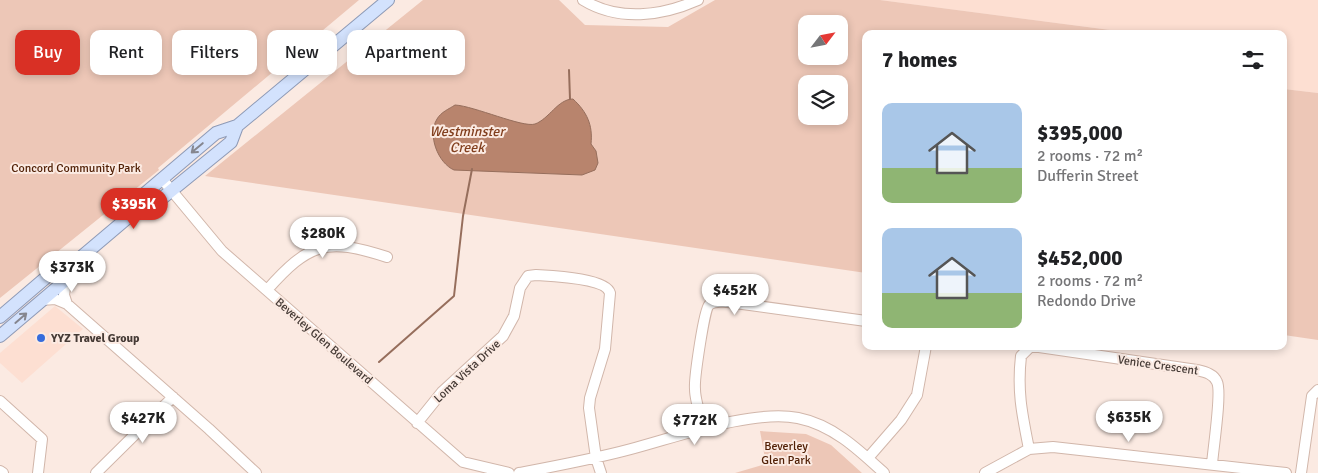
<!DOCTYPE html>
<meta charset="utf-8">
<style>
body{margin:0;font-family:Signika,sans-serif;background:#f2f2f2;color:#202124;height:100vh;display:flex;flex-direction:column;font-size:19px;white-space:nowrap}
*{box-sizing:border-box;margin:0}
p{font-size:16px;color:#757577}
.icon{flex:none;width:28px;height:28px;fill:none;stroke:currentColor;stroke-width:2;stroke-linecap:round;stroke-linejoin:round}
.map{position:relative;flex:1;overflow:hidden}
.side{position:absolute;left:862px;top:30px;width:425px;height:320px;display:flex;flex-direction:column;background:#fff;border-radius:10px;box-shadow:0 2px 8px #0003}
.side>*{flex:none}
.top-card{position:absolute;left:15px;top:30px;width:475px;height:45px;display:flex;gap:10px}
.needle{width:32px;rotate:58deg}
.buttons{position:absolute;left:798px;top:15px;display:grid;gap:10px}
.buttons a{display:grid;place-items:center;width:50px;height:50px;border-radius:10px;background:#fff;box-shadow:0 2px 8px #0003;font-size:25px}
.price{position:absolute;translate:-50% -42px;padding:0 11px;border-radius:18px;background:#fff;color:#222;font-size:16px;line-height:32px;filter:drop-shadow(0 1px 2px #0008)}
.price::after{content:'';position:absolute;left:50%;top:30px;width:15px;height:11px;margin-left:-8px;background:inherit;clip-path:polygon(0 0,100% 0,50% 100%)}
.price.active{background:#d93025;color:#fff}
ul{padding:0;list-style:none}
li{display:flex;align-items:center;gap:15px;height:125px;padding:0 20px}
li span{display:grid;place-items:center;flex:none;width:140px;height:100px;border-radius:10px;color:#555}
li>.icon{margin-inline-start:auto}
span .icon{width:60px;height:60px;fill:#fffc;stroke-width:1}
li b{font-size:21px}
h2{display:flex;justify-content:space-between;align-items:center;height:60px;padding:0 20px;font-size:21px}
.pill{padding:0 18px;border-radius:10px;background:#fff;box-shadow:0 2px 8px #0003;font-size:18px;line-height:45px}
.pill.active{background:#d93025;color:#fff}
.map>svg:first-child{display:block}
.built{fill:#fddfd2}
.green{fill:#edc7b7;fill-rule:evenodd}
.water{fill:#b8846d;stroke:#966e5c}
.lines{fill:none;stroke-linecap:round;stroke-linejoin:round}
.stream{stroke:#966e5c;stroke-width:2}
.minor-casing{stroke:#d1b6aa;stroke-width:12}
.major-casing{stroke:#8e9ab6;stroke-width:14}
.minor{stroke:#fff;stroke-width:10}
.major{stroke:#d3e2fd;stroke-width:12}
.oneway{stroke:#85868f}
.poi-dot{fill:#366cdc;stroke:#fbeae2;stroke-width:2}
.labels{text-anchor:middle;stroke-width:4;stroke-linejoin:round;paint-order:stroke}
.park-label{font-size:12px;fill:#512006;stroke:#fbeae2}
.poi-label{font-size:12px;font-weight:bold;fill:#453a35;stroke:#fbeae2;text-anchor:start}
.street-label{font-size:12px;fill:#453a35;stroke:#fbeae2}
.water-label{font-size:14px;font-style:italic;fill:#823f1e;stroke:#fbeae2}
</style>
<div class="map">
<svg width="1318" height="473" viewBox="0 0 1318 473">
<rect width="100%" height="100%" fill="#fbeae2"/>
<path class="built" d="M880 0H1318V93L1284 89V34H1141Z
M55 306 83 329 22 383 0 363V353Z"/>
<path class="green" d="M0 0H359L158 168 159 170 0 298Z
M423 0H559L585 25 668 27 715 0H880L1141 34H866V273L205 176ZM806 24H839V56H806ZM806 84H839V116H806Z
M1284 89 1318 93V340L1284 335Z
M760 431 806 434 831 445 862 473H735L766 464Z"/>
<path class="water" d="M573 99C587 112 593 125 591 144L596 151 598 163 595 170 582 175 454 170C438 163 427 135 437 119 441 112 449 109 455 105 474 106 523 128 535 124 549 119 558 99 573 99Z"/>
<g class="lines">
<path class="stream" d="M569 70 570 99
M379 362 454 296 463 216 472 169"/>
<g class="minor-casing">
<path id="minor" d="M583 0C619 22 662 16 698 0
M162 179 222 251 463 462 509 473
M66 280 64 295 67 304
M267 290C309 243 326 237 387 257
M42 300 55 299 67 304 209 429 256 473
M0 401 42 439 38 473
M417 423 442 392 503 336 514 316 520 288 528 276 536 275C551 276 606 278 610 293L605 349 590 398 589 408 596 458 601 473
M705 430C701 417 695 402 695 389 694 379 704 310 709 305 715 300 721 302 728 302L866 321
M1029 449C1022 414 1017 391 1021 356L1030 347H1039L1197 370C1205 372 1214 374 1217 382 1222 392 1213 450 1212 464
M868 458 901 420 917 395 926 346
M0 471 3 473
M96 473 173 397
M519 473C556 466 594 459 631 449 677 437 753 409 798 418 833 425 859 450 884 473
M985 473 1029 449 1053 447 1286 473
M1301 473 1312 396 1318 390"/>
</g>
<g class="major-casing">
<path id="major" d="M138 209 143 195 216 133 237 126 388 0
M0 317 56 269 73 264 138 209 153 206 161 199 231 142 237 126
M0 336 66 280 73 264"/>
</g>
<use href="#minor" class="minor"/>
<use href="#major" class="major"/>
</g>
<defs><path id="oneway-shaft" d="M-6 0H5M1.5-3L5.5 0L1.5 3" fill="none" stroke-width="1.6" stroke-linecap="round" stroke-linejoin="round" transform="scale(1.25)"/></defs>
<g class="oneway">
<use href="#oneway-shaft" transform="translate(197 148) rotate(140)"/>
<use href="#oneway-shaft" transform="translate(21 318) rotate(-41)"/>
</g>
<circle class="poi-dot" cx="41" cy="338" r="5"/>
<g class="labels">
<g class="park-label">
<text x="76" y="172">Concord Community Park</text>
<text x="786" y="450">Beverley<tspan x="786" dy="14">Glen Park</tspan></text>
</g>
<g class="poi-label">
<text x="51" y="342">YYZ Travel Group</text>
</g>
<g class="street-label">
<text transform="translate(324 341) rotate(41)" y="4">Beverley Glen Boulevard</text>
<text transform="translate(1158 365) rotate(8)" y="4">Venice Crescent</text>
<text transform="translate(467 371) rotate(-43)" y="4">Loma Vista Drive</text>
</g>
<g class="water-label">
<text x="467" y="136">Westminster<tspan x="467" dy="16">Creek</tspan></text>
</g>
</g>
</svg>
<div class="buttons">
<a><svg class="needle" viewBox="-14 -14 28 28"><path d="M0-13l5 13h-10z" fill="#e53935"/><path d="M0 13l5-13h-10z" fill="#757577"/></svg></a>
<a><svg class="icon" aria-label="layers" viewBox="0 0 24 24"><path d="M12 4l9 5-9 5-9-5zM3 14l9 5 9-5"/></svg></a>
</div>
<b class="price active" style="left:134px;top:230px">$395K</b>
<b class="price" style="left:323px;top:259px">$280K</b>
<b class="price" style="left:72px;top:293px">$373K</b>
<b class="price" style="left:735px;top:316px">$452K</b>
<b class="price" style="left:1129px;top:443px">$635K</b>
<b class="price" style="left:143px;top:444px">$427K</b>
<b class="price" style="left:695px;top:446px">$772K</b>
<div class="top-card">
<a class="pill active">Buy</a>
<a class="pill">Rent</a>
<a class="pill">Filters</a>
<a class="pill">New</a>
<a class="pill">Apartment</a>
</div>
<section class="side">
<h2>7 homes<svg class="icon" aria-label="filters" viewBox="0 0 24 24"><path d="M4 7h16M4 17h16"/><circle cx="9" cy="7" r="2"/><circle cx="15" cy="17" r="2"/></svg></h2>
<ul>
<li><span style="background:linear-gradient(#a9c7e8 65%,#8fb573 0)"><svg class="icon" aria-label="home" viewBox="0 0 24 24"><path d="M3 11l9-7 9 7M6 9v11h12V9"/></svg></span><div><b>$395,000</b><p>2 rooms · 72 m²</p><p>Dufferin Street</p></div></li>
<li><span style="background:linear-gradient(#a9c7e8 65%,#8fb573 0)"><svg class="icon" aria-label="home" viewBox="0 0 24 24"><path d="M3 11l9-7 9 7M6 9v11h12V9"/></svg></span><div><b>$452,000</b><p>2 rooms · 72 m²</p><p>Redondo Drive</p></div></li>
</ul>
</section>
</div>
